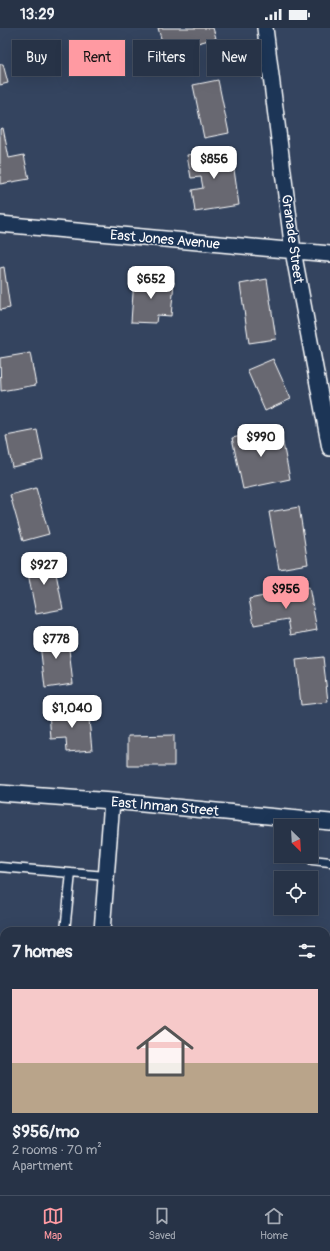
<!DOCTYPE html>
<meta charset="utf-8">
<style>
body{margin:0;font-family:Pangolin,sans-serif;background:#2f3b4e;color:#f1f3f6;height:100vh;display:flex;flex-direction:column;font-size:15px;white-space:nowrap}
*{box-sizing:border-box;margin:0}
p{font-size:13px;color:#a4aab4}
.icon{flex:none;width:22px;height:22px;fill:none;stroke:currentColor;stroke-width:2;stroke-linecap:round;stroke-linejoin:round}
.map{position:relative;flex:1;overflow:hidden}
.details{position:absolute;left:0px;top:899px;width:330px;height:268px;display:flex;flex-direction:column;background:#273347;border-radius:12px 12px 0 0;box-shadow:0 4px 16px #0002,0 0 0 1px #434e60}
.details>*{flex:none}
.banner{position:absolute;left:12px;top:12px;width:306px;height:36px;display:flex;gap:8px}
.needle{width:26px;rotate:156deg}
.buttons{position:absolute;left:274px;top:791px;display:grid;gap:8px}
.buttons a{display:grid;place-items:center;width:44px;height:44px;border-radius:0px;background:#273347;box-shadow:0 4px 16px #0002,0 0 0 1px #434e60;font-size:20px}
.price{position:absolute;translate:-50% -34px;padding:0 9px;border-radius:8px;background:#fff;color:#222;font-size:13px;line-height:26px;filter:drop-shadow(0 1px 2px #0008)}
.price::after{content:'';position:absolute;left:50%;top:24px;width:12px;height:9px;margin-left:-6px;background:inherit;clip-path:polygon(0 0,100% 0,50% 100%)}
.price.active{background:#ff9aa2;color:#111}
ul{padding:0;list-style:none}
li{display:grid;align-content:center;gap:8px;height:212px;padding:0 12px}
li+li{border-top:1px solid #434e60}
li span{display:grid;place-items:center;height:124px;border-radius:0px;color:#555}
li>.icon{margin-inline-start:auto}
span .icon{width:72px;height:72px;fill:#fffc;stroke-width:1}
li b{font-size:17px}
h2{display:flex;justify-content:space-between;align-items:center;height:48px;padding:0 12px;font-size:17px}
.pill{padding:0 14px;border-radius:0px;background:#273347;box-shadow:0 4px 16px #0002,0 0 0 1px #434e60;font-size:14px;line-height:36px}
.pill.active{background:#ff9aa2;color:#111}
.status{display:flex;justify-content:space-between;align-items:center;height:28px;padding:0 20px;background:#273347;direction:ltr}
.status svg{height:11px;fill:currentColor}
.menu{display:flex;justify-content:space-around;align-items:center;height:56px;border-top:1px solid #434e60;background:#273347;font-size:11px;color:#a4aab4}
.menu a{display:grid;justify-items:center;gap:2px}
.menu .active{color:#ff9aa2}
.map>svg:first-child{display:block}
.building{fill:#686871;stroke:#fff}
.lines{fill:none;stroke-linecap:round;stroke-linejoin:round}
.lane-casing{stroke:#fff;stroke-width:11}
.street-casing{stroke:#fff;stroke-width:18}
.lane{stroke:#1d3557;stroke-width:8}
.street{stroke:#1d3557;stroke-width:15}
.labels{text-anchor:middle;stroke-width:3;stroke-linejoin:round;paint-order:stroke}
.street-label{font-size:14px;fill:#fff;stroke:#1d3557}
</style>
<div class="status"><b>13:29</b><svg viewBox="0 0 49 12"><path d="M0 12V9h3v3zM5 12V6h3v6zM10 12V3h3v9zM15 12V0h3v12zM26 1h20v11H26zM47 4h2v5h-2z"/></svg></div>
<div class="map">
<svg width="330" height="1167" viewBox="0 0 330 1167">
<rect width="100%" height="100%" fill="#34445f"/>
<filter id="ink" filterUnits="userSpaceOnUse"><feTurbulence type="fractalNoise" baseFrequency=".025" numOctaves="2"/><feDisplacementMap in="SourceGraphic" scale="8" xChannelSelector="R" yChannelSelector="G"/><feConvolveMatrix kernelMatrix="1 2 1 2 8 2 1 2 1" color-interpolation-filters="sRGB"/></filter>
<g filter="url(#ink)">
<path class="building" d="M158 0H213L216 10 165 24Z
M0 36H3L8 55 0 57Z
M218 52 229 105 204 110 193 57Z
M3 100 9 130 24 127 29 151 0 156V101Z
M231 120 239 177 195 184 192 162 203 160 201 149 191 150 187 127Z
M4 239 10 280 0 282V240Z
M134 251 174 254 171 288 157 287 156 295 131 294Z
M267 251 276 311 249 315 240 256Z
M30 325 36 357 1 363 0 330Z
M273 331 291 371 265 383 247 342Z
M280 400 290 451 243 461 232 410Z
M37 402 43 432 12 439 6 408Z
M36 460 49 506 23 513 10 467Z
M299 479 308 536 279 541 269 484Z
M53 530 63 581 36 586 26 535Z
M309 559 317 602 291 607 288 591 254 597 249 571Z
M67 604 73 656 45 660 39 607Z
M323 629 328 674 301 677 296 632Z
M88 681 92 722 67 724 66 710 51 711 49 684Z
M174 707V738H128V708Z
M326 1093H330L327 1129H326Z
M0 1111H4V1143H0Z"/>
<g class="lines">
<g class="lane-casing">
<path id="lane" d="M312 832 330 834
M0 839 106 848
M65 903 71 845
M0 967H4"/>
</g>
<g class="street-casing">
<path id="street" d="M265 0 293 223 330 420
M0 196 330 226
M0 765 112 773 330 794
M102 903 112 773
M0 1016H4
M326 1056 330 1057"/>
</g>
<use href="#lane" class="lane"/>
<use href="#street" class="street"/>
</g>
</g>
<g class="labels">
<g class="street-label">
<text transform="translate(165 211) rotate(5)" y="5">East Jones Avenue</text>
<text transform="translate(293 211) rotate(82)" y="5">Granade Street</text>
<text transform="translate(165 778) rotate(5)" y="5">East Inman Street</text>
</g>
</g>
</svg>
<div class="buttons">
<a><svg class="needle" viewBox="-14 -14 28 28"><path d="M0-13l5 13h-10z" fill="#e53935"/><path d="M0 13l5-13h-10z" fill="#a4aab4"/></svg></a>
<a><svg class="icon" aria-label="locate" viewBox="0 0 24 24"><circle cx="12" cy="12" r="6"/><path d="M12 2v4M12 18v4M2 12h4M18 12h4"/></svg></a>
</div>
<b class="price" style="left:214px;top:152px">$856</b>
<b class="price" style="left:151px;top:272px">$652</b>
<b class="price" style="left:261px;top:430px">$990</b>
<b class="price" style="left:44px;top:558px">$927</b>
<b class="price active" style="left:286px;top:582px">$956</b>
<b class="price" style="left:56px;top:632px">$778</b>
<b class="price" style="left:72px;top:701px">$1,040</b>
<div class="banner">
<a class="pill">Buy</a>
<a class="pill active">Rent</a>
<a class="pill">Filters</a>
<a class="pill">New</a>
</div>
<section class="details">
<h2>7 homes<svg class="icon" aria-label="filters" viewBox="0 0 24 24"><path d="M4 7h16M4 17h16"/><circle cx="9" cy="7" r="2"/><circle cx="15" cy="17" r="2"/></svg></h2>
<ul>
<li><span style="background:linear-gradient(#f6c9c9 60%,#b9a48a 0)"><svg class="icon" aria-label="home" viewBox="0 0 24 24"><path d="M3 11l9-7 9 7M6 9v11h12V9"/></svg></span><div><b>$956/mo</b><p>2 rooms · 70 m²</p><p>Apartment</p></div></li>
</ul>
</section>
</div>
<nav class="menu">
<a class="active"><svg class="icon" aria-label="map" viewBox="0 0 24 24"><path d="M3 6l6-2 6 2 6-2v14l-6 2-6-2-6 2zM9 4v14M15 6v14"/></svg>Map</a>
<a><svg class="icon" aria-label="saved" viewBox="0 0 24 24"><path d="M7 4h10v16l-5-4-5 4z"/></svg>Saved</a>
<a><svg class="icon" aria-label="home" viewBox="0 0 24 24"><path d="M3 11l9-7 9 7M6 9v11h12V9"/></svg>Home</a>
</nav>
